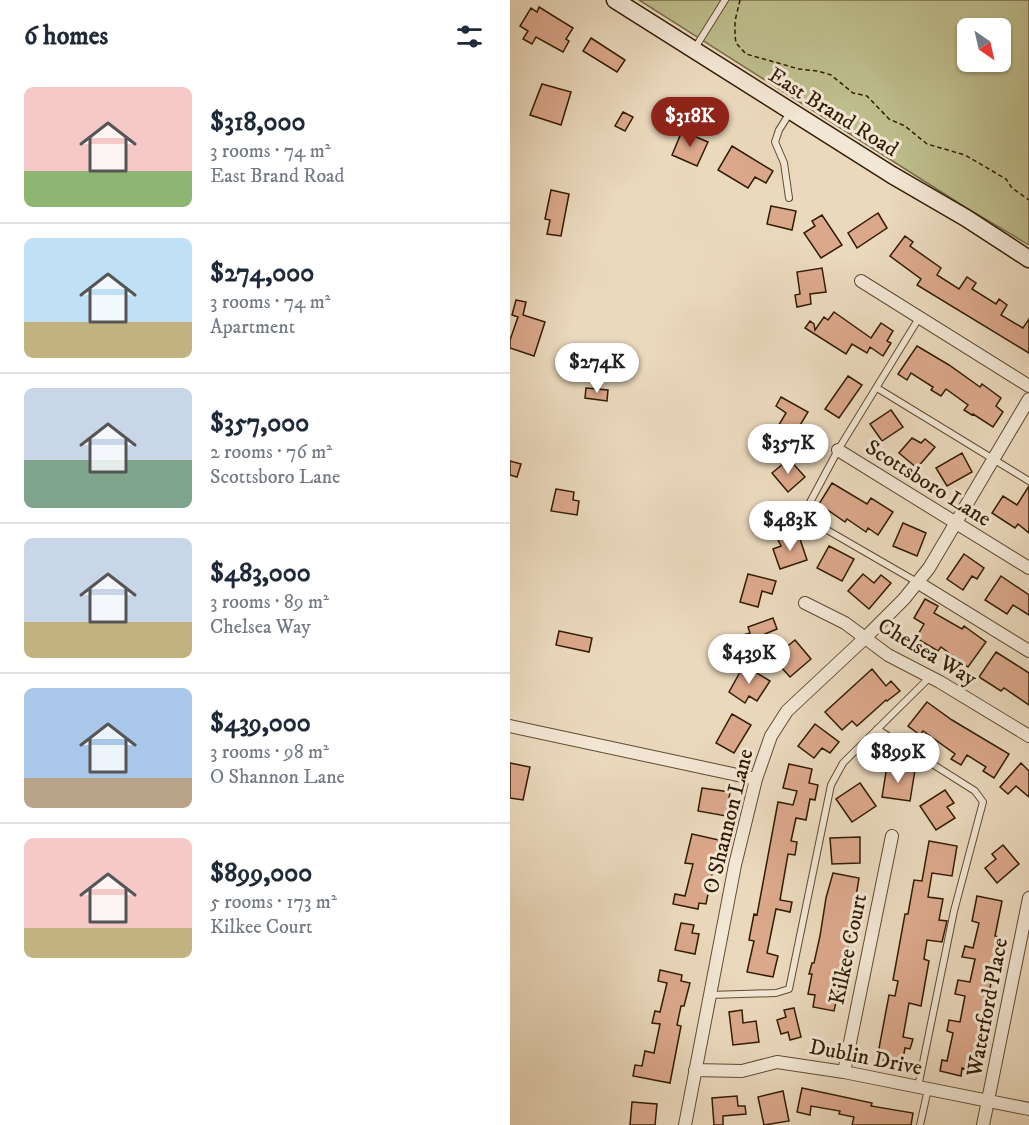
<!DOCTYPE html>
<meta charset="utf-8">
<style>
body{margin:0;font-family:"IM FELL DW Pica",serif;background:#f6f6f7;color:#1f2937;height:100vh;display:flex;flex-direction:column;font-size:22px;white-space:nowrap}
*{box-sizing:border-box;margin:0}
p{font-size:20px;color:#747a83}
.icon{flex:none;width:33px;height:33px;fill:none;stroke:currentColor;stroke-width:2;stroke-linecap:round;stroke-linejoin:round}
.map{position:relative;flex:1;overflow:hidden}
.details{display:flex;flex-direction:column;background:#fff;width:510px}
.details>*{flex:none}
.needle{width:39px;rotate:146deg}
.buttons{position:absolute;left:447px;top:18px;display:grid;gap:12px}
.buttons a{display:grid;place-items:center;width:54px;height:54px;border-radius:9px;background:#fff;box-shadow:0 2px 4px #0004;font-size:30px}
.price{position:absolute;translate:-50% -51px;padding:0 14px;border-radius:21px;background:#fff;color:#222;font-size:20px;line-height:39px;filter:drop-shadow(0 2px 3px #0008)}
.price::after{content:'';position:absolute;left:50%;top:36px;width:18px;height:14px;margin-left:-9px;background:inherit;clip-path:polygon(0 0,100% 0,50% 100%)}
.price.selected{background:#8f2418;color:#fff}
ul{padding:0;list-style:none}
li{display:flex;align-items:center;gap:18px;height:150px;padding:0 24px}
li+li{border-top:2px solid #e0e1e3}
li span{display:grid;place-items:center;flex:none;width:168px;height:120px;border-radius:9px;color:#555}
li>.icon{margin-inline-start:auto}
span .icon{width:72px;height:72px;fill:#fffc;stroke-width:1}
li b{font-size:26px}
h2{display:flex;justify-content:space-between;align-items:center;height:72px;padding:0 24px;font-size:26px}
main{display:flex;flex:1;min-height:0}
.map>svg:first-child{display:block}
.green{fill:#bebd8c;stroke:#786c47;stroke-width:1.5;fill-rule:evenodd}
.building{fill:#dca88c;stroke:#321c02;stroke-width:1.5}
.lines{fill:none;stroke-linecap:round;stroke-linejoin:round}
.lane-casing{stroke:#604b31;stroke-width:8}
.street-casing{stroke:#604b31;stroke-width:14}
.secondary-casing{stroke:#321c02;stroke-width:19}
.path{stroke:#321c02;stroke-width:1.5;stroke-dasharray:4.5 3;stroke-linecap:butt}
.lane{stroke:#f2e6d4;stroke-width:6}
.street{stroke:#f2e6d4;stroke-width:12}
.secondary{stroke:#f2e6d4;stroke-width:16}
.labels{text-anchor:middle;stroke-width:6;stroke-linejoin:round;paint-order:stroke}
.street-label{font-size:22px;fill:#321c02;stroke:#f2e6d4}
</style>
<main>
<section class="details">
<h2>6 homes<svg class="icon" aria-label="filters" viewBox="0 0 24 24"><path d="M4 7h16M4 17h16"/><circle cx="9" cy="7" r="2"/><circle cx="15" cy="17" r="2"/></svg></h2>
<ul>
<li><span style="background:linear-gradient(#f6c9c9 70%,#8fb573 0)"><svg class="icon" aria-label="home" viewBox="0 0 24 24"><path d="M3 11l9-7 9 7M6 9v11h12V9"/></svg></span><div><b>$318,000</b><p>3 rooms · 74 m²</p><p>East Brand Road</p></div></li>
<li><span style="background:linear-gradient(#bfe0f5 70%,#c2b280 0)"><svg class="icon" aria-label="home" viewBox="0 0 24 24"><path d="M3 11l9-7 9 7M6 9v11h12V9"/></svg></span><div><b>$274,000</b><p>3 rooms · 74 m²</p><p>Apartment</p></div></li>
<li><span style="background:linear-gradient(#c9d6e8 60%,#7fa58c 0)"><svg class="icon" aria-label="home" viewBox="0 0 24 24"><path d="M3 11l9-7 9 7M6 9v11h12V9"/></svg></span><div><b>$357,000</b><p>2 rooms · 76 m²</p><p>Scottsboro Lane</p></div></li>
<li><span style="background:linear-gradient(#c9d6e8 70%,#c2b280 0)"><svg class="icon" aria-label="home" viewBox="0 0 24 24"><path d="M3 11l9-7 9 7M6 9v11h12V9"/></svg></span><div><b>$483,000</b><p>3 rooms · 89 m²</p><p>Chelsea Way</p></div></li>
<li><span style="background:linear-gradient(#a9c7e8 75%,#b9a48a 0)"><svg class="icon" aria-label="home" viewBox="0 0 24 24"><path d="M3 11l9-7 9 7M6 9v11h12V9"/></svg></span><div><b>$439,000</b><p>3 rooms · 98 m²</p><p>O Shannon Lane</p></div></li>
<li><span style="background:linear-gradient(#f6c9c9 75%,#c2b280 0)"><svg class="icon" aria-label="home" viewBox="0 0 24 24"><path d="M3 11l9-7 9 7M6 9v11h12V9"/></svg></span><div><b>$899,000</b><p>5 rooms · 173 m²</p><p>Kilkee Court</p></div></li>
</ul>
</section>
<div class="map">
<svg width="519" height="1125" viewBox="0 0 519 1125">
<rect width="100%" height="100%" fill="#ebd9bd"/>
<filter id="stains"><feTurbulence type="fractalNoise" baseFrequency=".00333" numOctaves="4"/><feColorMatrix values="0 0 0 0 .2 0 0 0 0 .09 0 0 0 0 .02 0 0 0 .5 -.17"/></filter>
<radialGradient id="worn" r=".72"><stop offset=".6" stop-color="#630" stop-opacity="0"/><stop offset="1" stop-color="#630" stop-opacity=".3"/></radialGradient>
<path class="green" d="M129 0H519V245L455 207ZM458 28H490V62H458Z"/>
<path class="building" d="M29 7 63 28 56 39 59 41 53 52 26 37 22 44 13 39 18 31 10 26 21 8 27 12Z
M81 38 115 60 107 72 73 51Z
M32 84 61 92 51 125 20 115Z
M113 112 123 117 115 131 105 126Z
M172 131 198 142 187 166 162 155Z
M222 146 263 171 256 183 245 177 238 188 208 170Z
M41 190 59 194 51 236 37 234 40 220 35 219Z
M261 206 286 211 282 230 257 224Z
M368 213 377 228 347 248 338 233Z
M312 215 332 245 311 258 294 233 305 226 302 221Z
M395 236 403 242 400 246 431 268 427 275 449 289 457 277 466 283 462 289 486 304 489 299 497 305 491 315 513 328 519 319V353L407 285 411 279 380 256Z
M312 268 316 292 300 294 301 304 287 307 285 295 290 294 287 272Z
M6 300 16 302 13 315 35 322 24 356 0 348V340L8 317 2 315Z
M324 312 361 338 371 323 383 331 377 341 381 343 373 356 360 347 357 353 342 344 336 354 295 328 300 321 304 324 305 330 314 317 318 320Z
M407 346 439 365 470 387 472 384 491 398 486 406 493 412 483 427 463 414 462 415 454 410 458 405 436 389 431 396 421 390 423 387 401 373 397 380 388 374Z
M338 376 352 385 329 418 315 409Z
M76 388 98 390 97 401 75 398Z
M271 397 298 412 280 442 264 433 276 413 266 406Z
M381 410 393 427 372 441 360 424Z
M402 438 411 443 415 439 425 447 407 468 389 453Z
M452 453 462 472 437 486 426 468Z
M279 459 295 477 278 492 262 473Z
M0 461 11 464 7 477 0 475Z
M322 483 357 504 361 498 383 512 368 535 358 528 356 532 337 519 335 522 309 504Z
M519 486V533L508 524 505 528 482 513 493 496 507 505Z
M46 489 64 492 63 500 69 501 67 515 41 511Z
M393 523 416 533 407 556 383 546Z
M288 533 297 560 270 569 263 549 271 546 268 540Z
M319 546 344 559 332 581 307 568Z
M454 554 474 568 467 579 462 576 453 590 437 579Z
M238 574 266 581 262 594 252 591 248 607 230 602Z
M353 574 364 583 371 575 381 583 359 609 338 591Z
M491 576 519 595V615L503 605 497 614 475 600Z
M415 599 428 606 424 613 452 629 454 626 476 642 458 667 431 647 428 651 406 638 414 624 404 618Z
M263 618 267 629 255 634 260 649 241 656 233 635 240 633 238 627Z
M49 631 82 638 79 652 46 645Z
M285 640 301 659 280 677 263 658Z
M486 652 519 673V705L494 688 491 691 469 677Z
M234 665 260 681 247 701 239 696 235 703 219 692Z
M362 669 376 686 381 681 390 691 377 701 376 700 347 726 342 721 332 730 315 712Z
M417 702 442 720 499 754 484 778 473 771 476 767 457 755 451 765 441 759 445 754 413 731 410 735 398 726Z
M222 714 241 725 224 753 206 743Z
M305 724 329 742 320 753 312 748 304 758 288 746Z
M0 763 20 767 13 800 0 798Z
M511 763 519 771V797L506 786 498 794 490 787Z
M279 764 302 769 299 783 308 785 305 800 300 799 296 820 286 818 281 841 287 842 285 855 278 854 270 900 282 902 280 912 266 909 257 953 268 956 263 977 237 972 244 941 239 940 244 914 247 915 268 802 283 805 287 791 273 788Z
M377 766 405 770 400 801 372 797Z
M350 783 366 806 342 822 326 799Z
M192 788 220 792 216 816 188 811Z
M435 790 444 803 437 807 445 818 426 830 410 806Z
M182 834 209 840 196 904 189 903 188 909 163 904 165 894 175 896 183 864 175 863Z
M350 837V863L322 864 320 838Z
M419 841 447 846 442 876 422 873 418 897 433 899 429 920 437 921 432 942 417 940 414 959 419 961 411 1006 399 1003 393 1037 403 1039 400 1049 395 1048 392 1064 367 1059 379 995 385 996 388 981 383 980 395 914H398L404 880 412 881Z
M493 845 509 864 487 883 475 868 486 859 482 854Z
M323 873 349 878 337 953 324 1011 303 1007 305 995 298 994 302 974H299L302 963H304L310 936 316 898Z
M467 896 492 901 485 936 489 937 481 974H483L462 1071 452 1068 451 1076 430 1071 432 1060 437 1061 443 1033 437 1031 439 1020 450 1022 455 996 445 994 448 980 460 982 465 959 452 957 455 946 463 948 469 923 462 921Z
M171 923 184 925 182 933 189 934 185 954 165 950Z
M150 970 172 975 171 981 180 983 174 1006H171L167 1025 171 1026 160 1083 123 1076 125 1065 132 1066 135 1051 144 1053 150 1024 142 1023 145 1011 150 1012 157 983 148 981Z
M284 1008 291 1037 280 1040 278 1032 271 1034 267 1020 276 1017 274 1010Z
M232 1010 233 1023 246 1021 249 1042 223 1045 219 1012Z
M292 1088 362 1103 361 1106 403 1113 401 1125H342L344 1117 329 1114 330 1111 301 1106 300 1115 287 1112Z
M273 1091 279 1121 254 1125 248 1097Z
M227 1096 228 1106H235L236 1114 213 1116V1125H204L202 1098Z
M122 1102 147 1104 145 1125H120Z"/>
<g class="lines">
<g class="lane-casing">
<path id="lane" d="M185 48 215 0
M279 198 274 163 265 142 269 130 281 111
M367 388 519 481
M407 582 305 523 299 514 298 506 328 450 409 318
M367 729 465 791 473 802 444 911 408 1087
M200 995 266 993 279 989 321 785 333 763 420 677
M410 1125 418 1089"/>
</g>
<g class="street-casing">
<path id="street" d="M351 281 519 386
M328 450 519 568
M407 582 519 651
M295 603 335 623 378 655 430 682 519 736
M0 726 246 779
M185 1070 232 1071 267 1062 334 1072 519 1109
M334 1072 382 836
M175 1125 225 865 246 779 261 736 277 711 355 638 394 599 419 568 519 399
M473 1125 519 898"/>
</g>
<g class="secondary-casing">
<path id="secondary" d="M105 0 382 175 456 218 519 259"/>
</g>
<path class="path" d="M230 0 225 21V36L226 43 236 54 289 69 308 71 321 75 343 93 357 96 379 119 395 126 417 144 455 155 496 179 502 188 519 200"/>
<use href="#lane" class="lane"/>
<use href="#street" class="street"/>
<use href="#secondary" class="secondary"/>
</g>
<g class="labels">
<g class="street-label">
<text transform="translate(324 111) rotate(32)" y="8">East Brand Road</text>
<text transform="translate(419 482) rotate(32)" y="8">Scottsboro Lane</text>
<text transform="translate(418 651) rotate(31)" y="8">Chelsea Way</text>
<text transform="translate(217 821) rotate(-76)" y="8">O Shannon Lane</text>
<text transform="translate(337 949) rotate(-78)" y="8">Kilkee Court</text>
<text transform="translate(476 1007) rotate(-79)" y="8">Waterford Place</text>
<text transform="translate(356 1056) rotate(11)" y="8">Dublin Drive</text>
</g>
</g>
<rect width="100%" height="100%" filter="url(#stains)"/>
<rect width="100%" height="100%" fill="url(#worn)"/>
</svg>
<div class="buttons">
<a><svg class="needle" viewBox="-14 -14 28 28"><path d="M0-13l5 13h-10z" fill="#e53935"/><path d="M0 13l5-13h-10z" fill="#747a83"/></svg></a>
</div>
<b class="price selected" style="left:180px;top:148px">$318K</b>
<b class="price" style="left:87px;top:394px">$274K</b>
<b class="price" style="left:278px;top:475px">$357K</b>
<b class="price" style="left:280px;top:552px">$483K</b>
<b class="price" style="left:239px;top:685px">$439K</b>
<b class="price" style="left:388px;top:784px">$899K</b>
</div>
</main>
